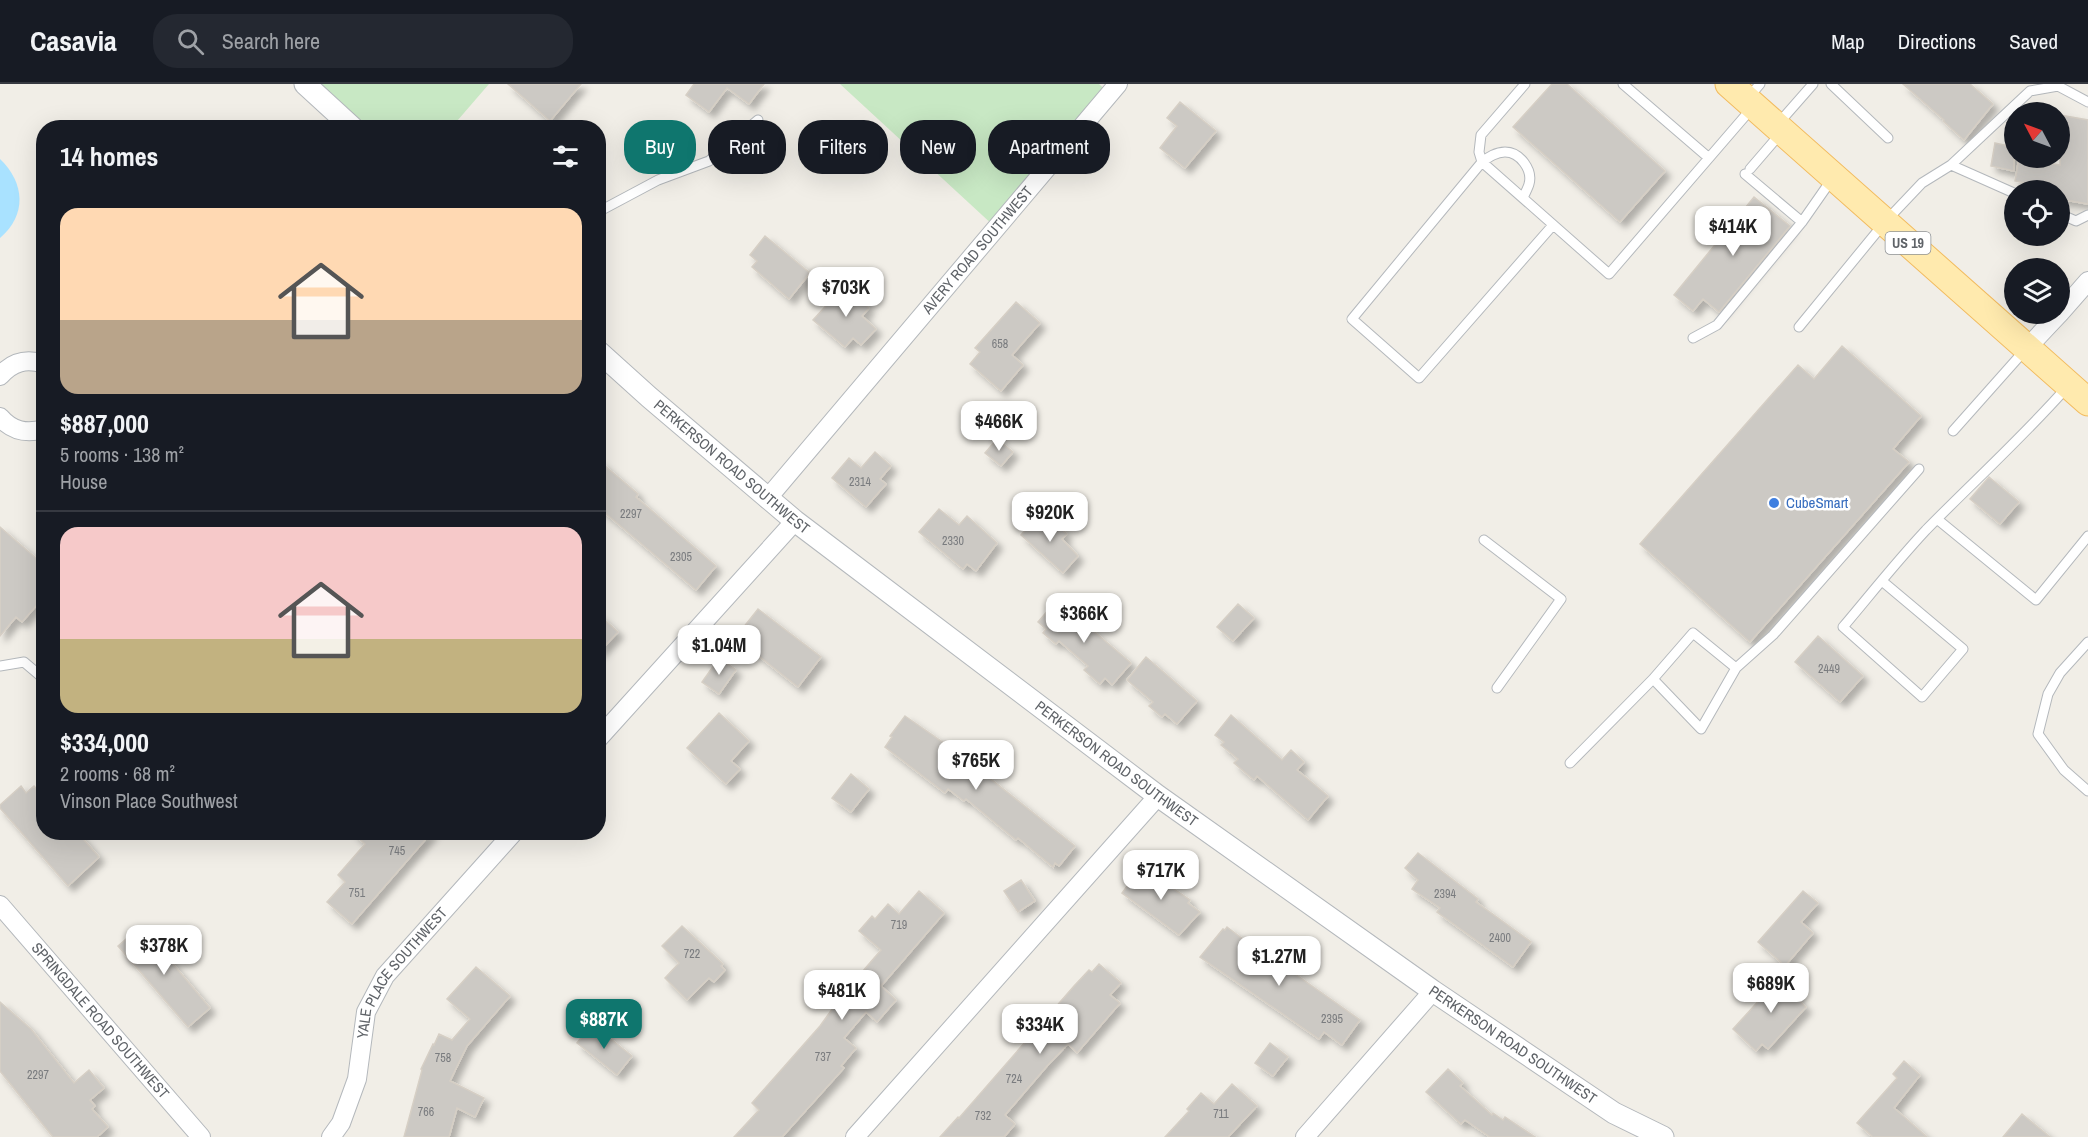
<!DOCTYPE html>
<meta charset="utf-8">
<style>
body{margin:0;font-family:"Archivo Narrow",sans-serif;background:#242831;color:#f1f3f6;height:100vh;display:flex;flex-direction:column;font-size:22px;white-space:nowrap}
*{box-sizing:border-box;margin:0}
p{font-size:20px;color:#9ea1a6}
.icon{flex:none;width:33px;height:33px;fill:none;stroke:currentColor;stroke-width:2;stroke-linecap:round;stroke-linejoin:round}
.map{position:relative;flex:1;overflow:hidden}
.sheet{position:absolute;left:36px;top:36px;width:570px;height:720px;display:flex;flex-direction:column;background:#171b24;border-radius:24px;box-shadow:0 6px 24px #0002}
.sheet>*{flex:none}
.banner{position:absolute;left:624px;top:36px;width:570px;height:54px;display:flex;gap:12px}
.needle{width:39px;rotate:311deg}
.fabs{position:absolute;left:2004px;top:18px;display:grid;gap:12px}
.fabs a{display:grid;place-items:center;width:66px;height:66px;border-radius:50%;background:#171b24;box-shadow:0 6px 24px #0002;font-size:30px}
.price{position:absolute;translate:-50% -51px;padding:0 14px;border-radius:12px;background:#fff;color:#222;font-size:20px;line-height:39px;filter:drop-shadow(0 2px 3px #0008)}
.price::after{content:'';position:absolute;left:50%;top:36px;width:18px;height:14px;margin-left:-9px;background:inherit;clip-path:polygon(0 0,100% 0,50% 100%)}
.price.active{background:#0f766e;color:#fff}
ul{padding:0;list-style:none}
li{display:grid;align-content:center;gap:12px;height:318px;padding:0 24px}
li+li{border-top:2px solid #363941}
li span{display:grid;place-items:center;height:186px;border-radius:18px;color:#555}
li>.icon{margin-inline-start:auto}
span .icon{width:108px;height:108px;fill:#fffc;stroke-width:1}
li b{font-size:26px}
h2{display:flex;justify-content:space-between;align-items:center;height:72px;padding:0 24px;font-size:26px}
.tag{padding:0 21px;border-radius:24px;background:#171b24;box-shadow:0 6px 24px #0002;font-size:21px;line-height:54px}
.tag.active{background:#0f766e;color:#fff}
header{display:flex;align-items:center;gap:36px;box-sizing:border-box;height:84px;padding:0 30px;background:#171b24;border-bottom:2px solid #363941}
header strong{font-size:28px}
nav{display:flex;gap:33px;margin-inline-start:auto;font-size:21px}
.search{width:420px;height:54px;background:#242831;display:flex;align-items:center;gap:15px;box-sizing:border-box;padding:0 21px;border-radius:24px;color:#9ea1a6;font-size:22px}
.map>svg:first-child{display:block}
.green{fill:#c8e8c4}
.water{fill:#a9e2ff}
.building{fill:#ccc9c4;stroke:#d6cfc5;stroke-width:1.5;filter:url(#shadow)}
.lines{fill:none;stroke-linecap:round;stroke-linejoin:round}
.service-casing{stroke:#b4b8bc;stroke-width:11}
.minor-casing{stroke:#b4b8bc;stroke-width:20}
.tertiary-casing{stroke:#b4b8bc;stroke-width:23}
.primary-casing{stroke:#f2bb5f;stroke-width:29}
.service{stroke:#fff;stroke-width:9}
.minor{stroke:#fff;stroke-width:18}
.tertiary{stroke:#fff;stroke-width:21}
.primary{stroke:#ffeaae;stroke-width:27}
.shop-dot{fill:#3f7fe0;stroke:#fff;stroke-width:2}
.labels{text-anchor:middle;stroke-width:5;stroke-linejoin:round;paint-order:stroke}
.number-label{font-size:12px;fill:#7a7c7f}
.shield{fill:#fff;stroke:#8f9295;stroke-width:1.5}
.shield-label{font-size:14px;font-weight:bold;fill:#5f6368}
.street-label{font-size:15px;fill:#5f6368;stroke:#fff}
.shop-label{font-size:15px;fill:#366cbe;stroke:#fff;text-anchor:start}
</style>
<header>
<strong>Casavia</strong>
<div class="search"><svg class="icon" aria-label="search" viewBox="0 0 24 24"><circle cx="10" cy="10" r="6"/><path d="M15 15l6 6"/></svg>Search here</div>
<nav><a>Map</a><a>Directions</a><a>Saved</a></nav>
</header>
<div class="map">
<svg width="2088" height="1053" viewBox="0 0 2088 1053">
<defs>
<filter id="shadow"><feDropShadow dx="5.5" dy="5.5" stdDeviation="3" flood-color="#0004"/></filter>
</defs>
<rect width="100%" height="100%" fill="#f1eee7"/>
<path class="green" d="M305 0H489L451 44 360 43Z
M840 0H1099L1111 11 995 143Z"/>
<path class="water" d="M0 75C25 99 27 131 0 154Z"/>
<path class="building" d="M508 0H581L550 37Z
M694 0H764L749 20 727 4 709 28 686 11Z
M1552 0H1567L1665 87 1620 138 1513 43Z
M1903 0H1970L1993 20 1964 56 1943 37 1944 36Z
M1180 18 1216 47 1185 84 1160 64 1177 42 1167 34Z
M2060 31 2088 36V120L2060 115V106H2043L2044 102 2015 97 2019 74 2060 81Z
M1995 59 2014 63V87L1991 82Z
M1754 113 1790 142 1719 228 1703 215 1693 227 1674 211Z
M765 152 810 189 789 215 752 183 757 177 750 171Z
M845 201 869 224 862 232 876 245 861 261 853 254 845 263 813 236Z
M1016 218 1040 239 1012 271 1023 281 1001 307 970 280 980 268 975 264Z
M1842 262 1921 332 1893 365 1909 378 1750 558 1640 460 1798 281 1814 295Z
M997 355 1013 368 1001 382 985 369Z
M875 368 891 382 880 395 886 400 866 423 832 394 849 374 861 384Z
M598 376 638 410 636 413 716 482 696 506 598 423Z
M1989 393 2019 418 2000 440 1970 415Z
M939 425 959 441 967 432 997 459 976 487 967 480 963 485 919 448Z
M1037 433 1047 442 1052 437 1067 450 1062 455 1078 472 1063 489 1021 451Z
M0 443 44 481V529L36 522 22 538 16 533 0 552Z
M1057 516 1131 579 1112 601 1105 594 1100 600 1084 586 1088 582 1059 557 1056 560 1043 549 1046 545 1038 538Z
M1238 520 1254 534 1233 557 1217 543Z
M758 525 821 573 798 603 751 566 758 556 743 544Z
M598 530 618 548 598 569Z
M1818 552 1863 592 1840 618 1795 578Z
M1146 573 1197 617 1177 640 1165 630 1162 633 1149 622 1153 618 1127 596Z
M719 574 736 586 719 610 702 598Z
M719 629 749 657 731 677 740 685 726 700 687 664Z
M1231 631 1282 676 1291 666 1304 678 1297 686 1328 712 1308 736 1257 692 1254 696 1234 679 1238 675 1221 661 1224 658 1215 651Z
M905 632 951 664 948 668 975 689 978 685 1075 762 1059 782 1055 779 1053 783 1018 754 1016 756 966 715 964 717 948 705 945 709 885 663 892 653 890 652Z
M851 690 869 705 851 728 832 714Z
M21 702 26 709 34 702 44 713V748H77L99 773 68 802 0 724V721Z
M352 748H432L352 840 327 818 345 798 338 791 365 760Z
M1418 769 1478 815 1476 818 1531 858 1513 883 1437 828 1440 824 1412 805 1418 796 1405 784Z
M1141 783 1190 816 1188 819 1200 828 1179 851 1122 809Z
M1021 796 1035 817 1018 828 1004 807Z
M919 807 944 829 881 902 896 916 877 938 866 928 844 954 856 964 841 982 844 984 782 1053H734L759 1026 752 1019 820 942 833 924 832 923 881 866 859 847 872 832 875 835 888 820 899 830Z
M1803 807 1818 819 1801 838 1813 849 1785 882 1758 858Z
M141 842 210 924 188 943 118 862Z
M682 842 723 880 721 882 725 886 714 898 709 894 687 916 665 894 679 879 662 862Z
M1227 843 1260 868 1261 866 1360 936 1342 961 1324 948 1319 955 1200 873 1223 845 1225 846Z
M1099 880 1121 899 1110 911 1120 919 1077 969 1068 960 1047 982 1005 1031 1015 1040 1004 1053H940L958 1033 959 1034 1074 902 1089 886 1092 888Z
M476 883 510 912 467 962 450 997 484 1014 475 1033 457 1024 449 1053H404L422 986 421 985 433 960 434 961 439 950 452 956 470 935 447 915Z
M1784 885 1798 898 1790 908 1806 923 1768 965 1762 960 1756 967 1733 945 1774 900 1772 898Z
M0 918 31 945 74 999 89 986 104 1004 90 1016 95 1022 92 1025 108 1043 97 1053H53L0 987Z
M592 940 632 972 617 991 577 959Z
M1270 959 1288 973 1273 992 1255 979Z
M1904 977 1920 991 1894 1024 1927 1053H1873L1857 1039 1897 994 1893 990Z
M1448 985 1463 999 1460 1002 1492 1031 1493 1029 1503 1036 1505 1033 1535 1053H1490L1465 1036 1461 1040 1426 1008Z
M1232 1000 1257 1022 1228 1053H1165L1189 1027 1187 1025 1201 1009 1214 1020Z
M2022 1030 2050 1053H2003Z"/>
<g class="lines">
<g class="service-casing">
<path id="service" d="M1525 0 1481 51 1479 68 1482 78 1609 190 1752 24
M1623 0 1709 74
M1831 0 1888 54
M1748 14 1760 0
M1777 41 1813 0
M1951 81 2014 109
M1750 85 1781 49
M1745 90 1802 138
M1523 114C1525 109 1528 104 1529 100 1533 86 1520 68 1505 68 1496 68 1489 73 1482 78L1352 235 1419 294 1553 141
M598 128 658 96 709 77 758 36
M2060 130 2076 137 2088 131
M1799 243 1885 138 1922 99 1951 81 2030 7 2058 2 2088 18
M1693 254 1717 241 1802 138 1832 95
M1953 347 2025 266
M1937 435 2036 516 2088 452
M1484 456 1561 515 1497 604
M1882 497 1963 565 1922 613 1843 543C1870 511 1897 477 1926 446 1973 398 2023 353 2067 303
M2088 558 2060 589 2048 610 2038 650 2064 686 2088 707
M0 582 24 578 44 595
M1653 595 1701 645 1736 584 1773 551 1919 385
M1570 679 1653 595 1693 549 1736 584"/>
</g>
<g class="minor-casing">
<g id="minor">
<path d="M2060 229 2088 197"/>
<path d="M2027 264 2059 230"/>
<path d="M0 292C12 278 26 274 44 280"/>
<path d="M0 333C12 347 26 350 44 345"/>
<path id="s1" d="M767 415 1118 0"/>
<path d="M598 655 795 437"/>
<path id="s2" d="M0 821 201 1053"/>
<path id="s3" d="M331 1053 341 1039 357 995 366 928 385 892 514 748"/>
<path d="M855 1053 1158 712"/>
<path d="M1305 1053 1433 907"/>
</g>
</g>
<g class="tertiary-casing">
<g id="tertiary">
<path d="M305 0 353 44"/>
<path id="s4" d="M598 267 649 313 795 437 1158 712 1433 907 1614 1029 1663 1053"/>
</g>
</g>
<g class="primary-casing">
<path id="primary" d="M1729 0 2088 318"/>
</g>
<use href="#service" class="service"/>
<use href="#minor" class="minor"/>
<use href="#tertiary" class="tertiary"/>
<use href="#primary" class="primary"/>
</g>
<circle class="shop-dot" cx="1774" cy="419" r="6"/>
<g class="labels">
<g class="number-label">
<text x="1000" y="264">658</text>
<text x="860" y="402">2314</text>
<text x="631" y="434">2297</text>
<text x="953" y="461">2330</text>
<text x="681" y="477">2305</text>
<text x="1829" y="589">2449</text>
<text x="397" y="771">745</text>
<text x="357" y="813">751</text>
<text x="1445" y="814">2394</text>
<text x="899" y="845">719</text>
<text x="1500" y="858">2400</text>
<text x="692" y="874">722</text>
<text x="1332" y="939">2395</text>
<text x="823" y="977">737</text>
<text x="443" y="978">758</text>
<text x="38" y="995">2297</text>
<text x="1014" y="999">724</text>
<text x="426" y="1032">766</text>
<text x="1221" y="1034">711</text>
<text x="983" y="1036">732</text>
</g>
<rect class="shield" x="1885.5" y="148" width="45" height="22" rx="4.5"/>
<g class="shield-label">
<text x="1908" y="164">US 19</text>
</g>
<g class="street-label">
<text dy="5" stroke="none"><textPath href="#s1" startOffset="326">AVERY ROAD SOUTHWEST</textPath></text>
<text dy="5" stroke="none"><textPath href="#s4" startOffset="177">PERKERSON ROAD SOUTHWEST</textPath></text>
<text dy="5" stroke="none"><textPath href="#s4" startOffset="663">PERKERSON ROAD SOUTHWEST</textPath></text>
<text dy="5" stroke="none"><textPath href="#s3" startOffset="183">YALE PLACE SOUTHWEST</textPath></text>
<text dy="5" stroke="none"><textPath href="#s2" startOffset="153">SPRINGDALE ROAD SOUTHWEST</textPath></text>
<text dy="5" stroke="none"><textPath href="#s4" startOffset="1149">PERKERSON ROAD SOUTHWEST</textPath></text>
</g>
<g class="shop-label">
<text x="1786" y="424">CubeSmart</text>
</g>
</g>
</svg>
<div class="fabs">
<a><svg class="needle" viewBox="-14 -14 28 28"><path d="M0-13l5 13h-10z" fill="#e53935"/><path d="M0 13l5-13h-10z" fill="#9ea1a6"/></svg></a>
<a><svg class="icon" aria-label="locate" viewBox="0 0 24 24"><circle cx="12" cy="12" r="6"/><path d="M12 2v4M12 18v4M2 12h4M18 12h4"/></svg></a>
<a><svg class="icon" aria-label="layers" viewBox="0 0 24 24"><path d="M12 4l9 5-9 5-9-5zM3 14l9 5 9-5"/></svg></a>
</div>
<b class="price" style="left:1733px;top:173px">$414K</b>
<b class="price" style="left:846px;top:234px">$703K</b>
<b class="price" style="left:999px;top:368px">$466K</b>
<b class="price" style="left:1050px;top:459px">$920K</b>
<b class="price" style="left:1084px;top:560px">$366K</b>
<b class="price" style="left:719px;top:592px">$1.04M</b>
<b class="price" style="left:976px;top:707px">$765K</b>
<b class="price" style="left:1161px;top:817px">$717K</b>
<b class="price" style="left:164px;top:892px">$378K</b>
<b class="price" style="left:1279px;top:903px">$1.27M</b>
<b class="price" style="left:1771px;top:930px">$689K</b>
<b class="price" style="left:842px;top:937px">$481K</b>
<b class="price active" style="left:604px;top:966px">$887K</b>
<b class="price" style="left:1040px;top:971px">$334K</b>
<div class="banner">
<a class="tag active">Buy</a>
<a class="tag">Rent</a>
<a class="tag">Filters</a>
<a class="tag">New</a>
<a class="tag">Apartment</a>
</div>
<section class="sheet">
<h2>14 homes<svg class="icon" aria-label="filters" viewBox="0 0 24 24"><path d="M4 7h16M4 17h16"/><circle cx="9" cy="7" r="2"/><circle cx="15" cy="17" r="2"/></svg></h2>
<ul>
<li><span style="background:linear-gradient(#ffd9b3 60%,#b9a48a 0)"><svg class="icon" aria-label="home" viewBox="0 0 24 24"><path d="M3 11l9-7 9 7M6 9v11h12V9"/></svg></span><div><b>$887,000</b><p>5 rooms · 138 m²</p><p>House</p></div></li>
<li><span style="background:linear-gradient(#f6c9c9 60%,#c2b280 0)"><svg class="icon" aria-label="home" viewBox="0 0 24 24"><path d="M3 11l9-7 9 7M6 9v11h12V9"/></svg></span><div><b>$334,000</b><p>2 rooms · 68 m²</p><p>Vinson Place Southwest</p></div></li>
</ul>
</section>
</div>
